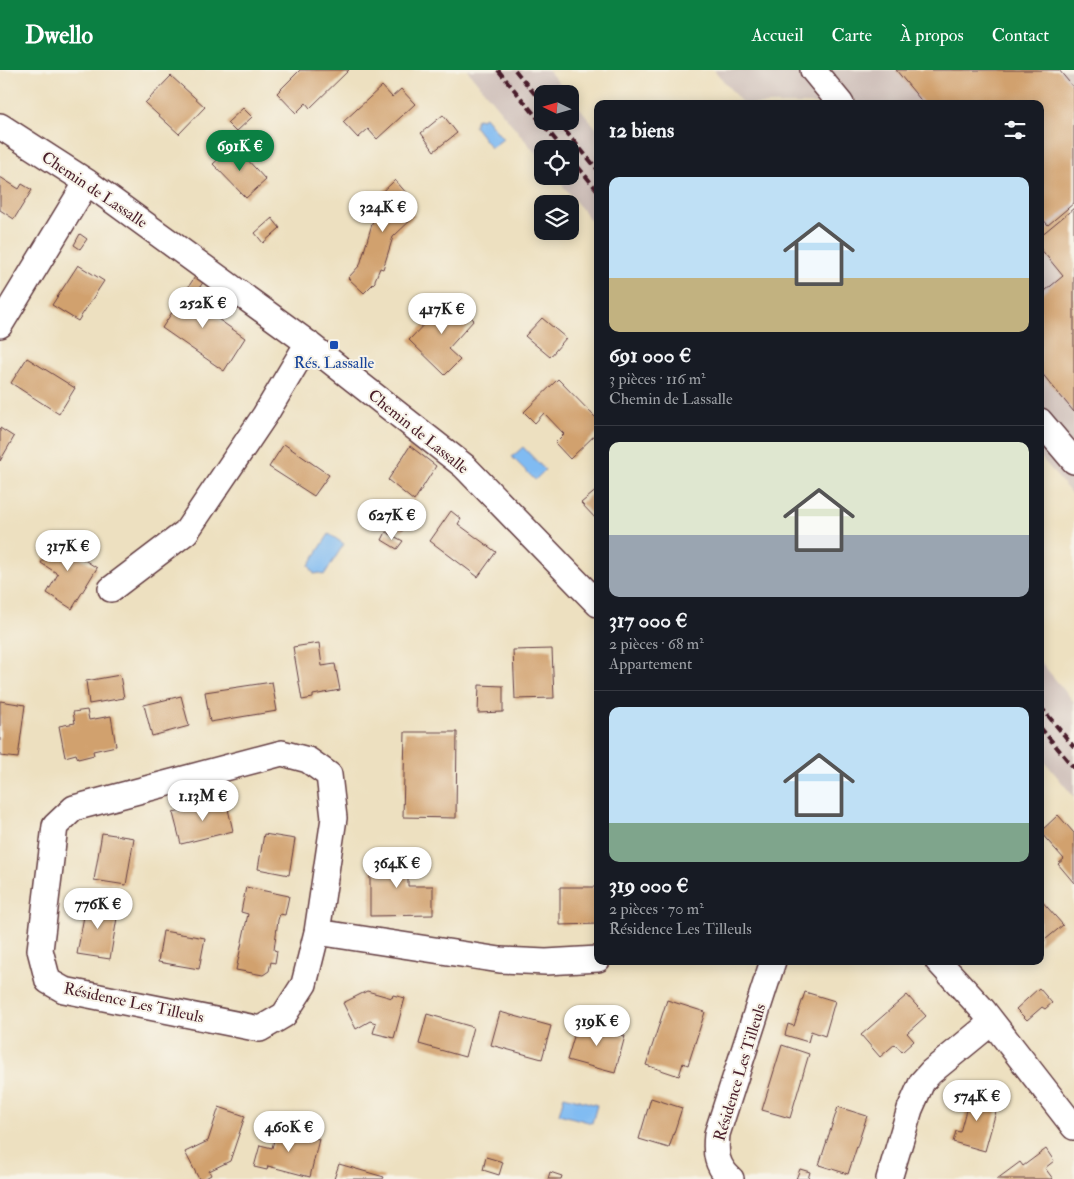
<!DOCTYPE html>
<html lang="fr">
<meta charset="utf-8">
<style>
body{margin:0;font-family:"IM FELL Double Pica",serif;background:#20242c;color:#f1f3f6;height:100vh;display:flex;flex-direction:column;font-size:19px;white-space:nowrap}
*{box-sizing:border-box;margin:0}
p{font-size:16px;color:#9ea1a6}
.icon{flex:none;width:28px;height:28px;fill:none;stroke:currentColor;stroke-width:2;stroke-linecap:round;stroke-linejoin:round}
.map{position:relative;flex:1;overflow:hidden}
.drawer{position:absolute;left:594px;top:30px;width:450px;height:865px;display:flex;flex-direction:column;background:#171b24;border-radius:10px;box-shadow:0 2px 12px #0003}
.drawer>*{flex:none}
.needle{width:32px;rotate:275deg}
.fabs{position:absolute;left:534px;top:15px;display:grid;gap:10px}
.fabs a{display:grid;place-items:center;width:45px;height:45px;border-radius:10px;background:#171b24;box-shadow:0 2px 12px #0003;font-size:25px}
.price{position:absolute;translate:-50% -42px;padding:0 11px;border-radius:18px;background:#fff;color:#222;font-size:16px;line-height:32px;filter:drop-shadow(0 1px 2px #0008)}
.price::after{content:'';position:absolute;left:50%;top:30px;width:15px;height:11px;margin-left:-8px;background:inherit;clip-path:polygon(0 0,100% 0,50% 100%)}
.price.active{background:#0b8043;color:#fff}
ul{padding:0;list-style:none}
li{display:grid;align-content:center;gap:10px;height:265px;padding:0 15px}
li+li{border-top:1px solid #363941}
li span{display:grid;place-items:center;height:155px;border-radius:10px;color:#555}
li>.icon{margin-inline-start:auto}
span .icon{width:90px;height:90px;fill:#fffc;stroke-width:1}
li b{font-size:21px}
h2{display:flex;justify-content:space-between;align-items:center;height:60px;padding:0 15px;font-size:21px}
header{display:flex;align-items:center;gap:30px;box-sizing:border-box;height:70px;padding:0 25px;background:#0b8043;color:#fff}
header strong{font-size:24px}
nav{display:flex;gap:28px;margin-inline-start:auto;font-size:18px}
.map>svg:first-child{display:block}
.industrial{fill:#cfc0ba}
.water{fill:#80bbf2;stroke:#656d8e}
.building{fill:#d1a16e}
.lines{fill:none;stroke-linecap:round;stroke-linejoin:round}
.minor-casing{stroke:#623c41;stroke-width:28}
.minor{stroke:#fff;stroke-width:25}
.rail{stroke:#4a1f2b;stroke-width:4;stroke-dasharray:8 4;stroke-linecap:butt}
.transit-dot{fill:#1a4fb4;stroke:#f7f3e8;stroke-width:2}
.labels{text-anchor:middle;stroke-width:4;stroke-linejoin:round;paint-order:stroke}
.street-label{font-size:16px;fill:#4a1f2b;stroke:#f7f3e8}
.transit-label{font-size:16px;fill:#164399;stroke:#f7f3e8}
</style>
<header>
<strong>Dwello</strong>
<nav><a>Accueil</a><a>Carte</a><a>À propos</a><a>Contact</a></nav>
</header>
<div class="map">
<svg width="1074" height="1109" viewBox="0 0 1074 1109">
<rect width="100%" height="100%" fill="#f7f3e8"/>
<filter id="ink" filterUnits="userSpaceOnUse"><feTurbulence type="fractalNoise" baseFrequency=".02" numOctaves="2"/><feDisplacementMap in="SourceGraphic" scale="10" xChannelSelector="R" yChannelSelector="G"/><feConvolveMatrix kernelMatrix="1 2 1 2 8 2 1 2 1" color-interpolation-filters="sRGB"/></filter>
<filter id="wash" filterUnits="userSpaceOnUse"><feTurbulence type="fractalNoise" baseFrequency=".0096" numOctaves="4" result="noise"/><feDisplacementMap in="SourceGraphic" scale="20" xChannelSelector="R" yChannelSelector="G"/><feGaussianBlur stdDeviation="1.12" result="paint"/><feColorMatrix in="noise" values="0 0 0 0 0 0 0 0 0 0 0 0 0 0 0 0 0 1.4 0 .05"/><feComposite in="paint" operator="in"/></filter>
<g filter="url(#wash)">
<rect width="100%" height="100%" fill="#ede0c0"/>
<path class="industrial" d="M467 0H548L568 24H542V51H570V26L597 59V158L555 106H570V79H542V91Z
M714 0H1074V427L1040 386V34H743Z
M1040 591 1074 632V727L1040 686Z"/>
<path class="water" d="M485 47 503 69 491 78 474 56 477 48 482 49Z
M523 377 545 400 535 410 512 387Z
M329 464 344 474 324 505 320 503 314 504 309 495Z
M564 1026 597 1035 592 1053 559 1044Z"/>
<g id="blocks">
<path class="building" d="M300 0H349L310 38 306 33 296 43 277 23Z
M896 0H1059L1074 18V133L1048 155 1040 146V34H924Z
M171 6 205 37 179 64 145 33Z
M382 16 392 27 401 19 415 34 377 69 368 59 358 68 343 52Z
M243 38 252 47 236 62 227 53Z
M443 45 457 63 434 81 421 63Z
M234 75 266 110 246 128 213 94Z
M0 107 19 119 22 114 32 120 14 149 0 140Z
M395 110 416 134 409 140 415 146 393 167 383 199 380 198 375 210V212L364 223 348 208 360 195 374 147 366 138Z
M1074 138V342L1040 301V225L1063 206 1040 178V166Z
M272 148 280 158 263 173 255 163Z
M80 164 87 169 80 179 74 175Z
M78 195 104 211 78 251 52 235Z
M198 202 206 208 191 230 245 268 224 301 162 258Z
M449 228 474 250 448 279 460 290 445 305 409 270Z
M542 248 566 268 550 287 525 266Z
M27 288 75 318 59 344 11 313Z
M558 309 598 350V362L570 389 555 373 564 364 544 343 535 353 524 342Z
M0 358 14 367 0 391Z
M284 374 329 405 314 426 269 397Z
M410 376 436 396 414 431 388 410Z
M598 419V451L581 433Z
M396 435 412 447 402 461 386 449Z
M451 441 461 449 458 454 496 482 478 507 430 471Z
M386 462 403 471 397 479 382 470Z
M58 466 78 478 75 484 97 498 72 539 47 523 58 504 41 493Z
M319 573 322 596 335 594 340 620 313 625V628L302 630 293 577Z
M552 579 554 628 515 629 513 580Z
M120 605 124 628 89 634 86 611Z
M272 612 277 641 210 652 205 622Z
M479 615 503 616V642L478 643Z
M181 626 189 656 152 666 144 635Z
M0 631 25 635 18 688 0 686Z
M87 640 89 650 111 646 116 676 93 681 94 685 78 689 76 684 65 687 59 656 75 653 73 642Z
M405 662H457L456 748 403 747Z
M226 730 233 761 181 774 173 743Z
M1058 745 1074 763V813L1058 794 1064 789 1040 762Z
M102 763 134 768 126 815 94 810Z
M264 764 295 769 289 805 258 799Z
M370 786H408V816H433V845L370 846Z
M246 817 289 826 285 845 280 844 278 850 274 880 277 881 275 893 271 892 269 901 263 905 236 900 248 844 241 842Z
M560 817H598V854L560 855Z
M1040 829 1063 855 1040 874Z
M87 830 119 836 110 889 77 884Z
M163 861 205 868 199 899 158 892Z
M1039 918 1052 933 1045 939 1042 937 1027 950 1016 939Z
M367 921 392 928 393 925 405 928 394 968 373 963 376 953 370 951 356 959 343 933Z
M805 922 835 931 825 966 811 961 808 972 785 965 788 954 794 956Z
M907 925 926 946 907 963 914 971 902 982 895 974 880 987 861 965Z
M667 930 705 942 688 995 683 993 679 1006 646 995Z
M500 942 551 956 542 989 491 975Z
M427 944 473 957 465 987 419 974Z
M592 950 613 956 611 962 625 966 615 1003 567 990 576 960 588 964Z
M782 975 809 984 790 1048 762 1040Z
M971 1022 999 1031 985 1081 953 1072 956 1061 960 1062Z
M651 1028 682 1038 669 1078 639 1069Z
M219 1037 245 1046 230 1091 209 1101 211 1105 204 1109H199L185 1082 208 1071Z
M838 1037 867 1046 848 1104 819 1095Z
M277 1059 319 1069 310 1107 268 1096 267 1100 254 1097 260 1075 272 1078Z
M1046 1079 1054 1091 1045 1098 1053 1109H997L1020 1092 1023 1096Z
M486 1087 503 1092 499 1105 483 1100Z
M339 1094 384 1107 383 1109H334Z
M800 1099 810 1102 808 1109H796Z
M550 1102 562 1106 561 1109H548Z"/>
</g>
</g>
<g filter="url(#ink)">
<use href="#blocks" fill-opacity="0" stroke="#623c41" stroke-width="1"/>
<g class="lines">
<g class="minor-casing">
<path id="minor" d="M813 0 841 34
M0 56 87 112 301 268 464 396 598 534
M0 255 87 112
M1040 351 1074 391
M111 519 186 462 265 345 308 273
M282 683 308 690 329 705 334 748 317 862 304 914 284 945 260 959 64 920 48 911 40 880 55 756 74 738Z
M317 862 500 890 546 892 598 889
M938 891 983 940 1074 1057
M731 1109C716 1096 715 1083 717 1064L773 891
M889 1109 910 1039 922 1012 931 1002 992 952"/>
</g>
<use href="#minor" class="minor"/>
<path class="rail" d="M498 0 563 79
M515 0 542 33
M557 51 598 100
M570 87 598 121
M1040 636 1074 677
M1040 657 1074 698"/>
</g>
</g>
<rect class="transit-dot" x="329" y="270" width="10" height="10" rx="2.5"/>
<g class="labels">
<g class="street-label">
<text transform="translate(95 119) rotate(34)" y="6">Chemin de Lassalle</text>
<text transform="translate(419 361) rotate(39)" y="6">Chemin de Lassalle</text>
<text transform="translate(134 932) rotate(12)" y="6">Résidence Les Tilleuls</text>
<text transform="translate(739 1002) rotate(-73)" y="6">Résidence Les Tilleuls</text>
</g>
<g class="transit-label">
<text x="334" y="298">Rés. Lassalle</text>
</g>
</g>
</svg>
<div class="fabs">
<a><svg class="needle" viewBox="-14 -14 28 28"><path d="M0-13l5 13h-10z" fill="#e53935"/><path d="M0 13l5-13h-10z" fill="#9ea1a6"/></svg></a>
<a><svg class="icon" aria-label="locate" viewBox="0 0 24 24"><circle cx="12" cy="12" r="6"/><path d="M12 2v4M12 18v4M2 12h4M18 12h4"/></svg></a>
<a><svg class="icon" aria-label="layers" viewBox="0 0 24 24"><path d="M12 4l9 5-9 5-9-5zM3 14l9 5 9-5"/></svg></a>
</div>
<b class="price active" style="left:240px;top:102px">691K €</b>
<b class="price" style="left:383px;top:163px">324K €</b>
<b class="price" style="left:203px;top:259px">252K €</b>
<b class="price" style="left:442px;top:265px">417K €</b>
<b class="price" style="left:392px;top:471px">627K €</b>
<b class="price" style="left:68px;top:502px">317K €</b>
<b class="price" style="left:203px;top:752px">1.13M €</b>
<b class="price" style="left:397px;top:819px">364K €</b>
<b class="price" style="left:98px;top:860px">776K €</b>
<b class="price" style="left:597px;top:977px">319K €</b>
<b class="price" style="left:977px;top:1052px">574K €</b>
<b class="price" style="left:289px;top:1083px">460K €</b>
<section class="drawer">
<h2>12 biens<svg class="icon" aria-label="filters" viewBox="0 0 24 24"><path d="M4 7h16M4 17h16"/><circle cx="9" cy="7" r="2"/><circle cx="15" cy="17" r="2"/></svg></h2>
<ul>
<li><span style="background:linear-gradient(#bfe0f5 65%,#c2b280 0)"><svg class="icon" aria-label="home" viewBox="0 0 24 24"><path d="M3 11l9-7 9 7M6 9v11h12V9"/></svg></span><div><b>691 000 €</b><p>3 pièces · 116 m²</p><p>Chemin de Lassalle</p></div></li>
<li><span style="background:linear-gradient(#dfe7d0 60%,#9aa5b1 0)"><svg class="icon" aria-label="home" viewBox="0 0 24 24"><path d="M3 11l9-7 9 7M6 9v11h12V9"/></svg></span><div><b>317 000 €</b><p>2 pièces · 68 m²</p><p>Appartement</p></div></li>
<li><span style="background:linear-gradient(#bfe0f5 75%,#7fa58c 0)"><svg class="icon" aria-label="home" viewBox="0 0 24 24"><path d="M3 11l9-7 9 7M6 9v11h12V9"/></svg></span><div><b>319 000 €</b><p>2 pièces · 70 m²</p><p>Résidence Les Tilleuls</p></div></li>
</ul>
</section>
</div>
